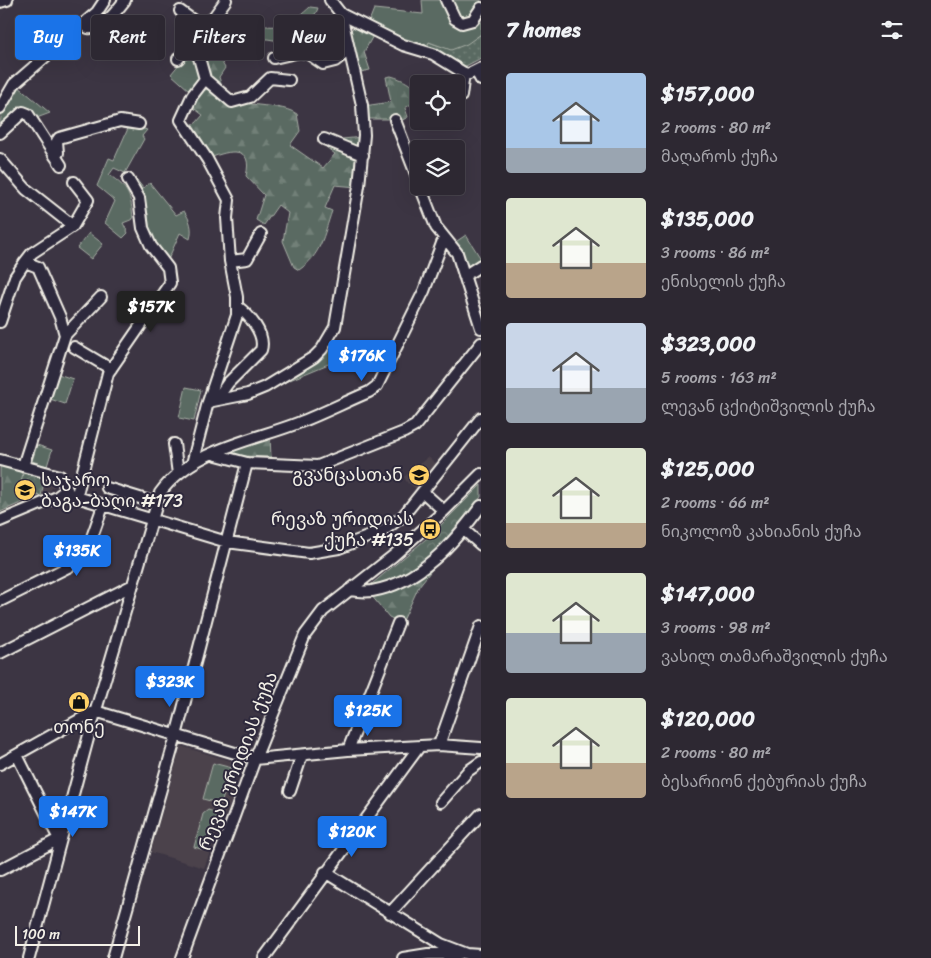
<!DOCTYPE html>
<meta charset="utf-8">
<style>
body{margin:0;font-family:Sriracha,"Noto Sans Georgian",sans-serif;background:#35303a;color:#f1f3f6;height:100vh;display:flex;flex-direction:column;font-size:19px;white-space:nowrap}
*{box-sizing:border-box;margin:0}
p{font-size:16px;color:#a7a6ac}
.icon{flex:none;width:28px;height:28px;fill:none;stroke:currentColor;stroke-width:2;stroke-linecap:round;stroke-linejoin:round}
.map{position:relative;flex:1;overflow:hidden}
.sheet{display:flex;flex-direction:column;background:#2d2832;width:450px}
.sheet>*{flex:none}
.top-card{position:absolute;left:15px;top:15px;width:390px;height:45px;display:flex;gap:10px}
.fabs{position:absolute;left:410px;top:75px;display:grid;gap:10px}
.fabs a{display:grid;place-items:center;width:55px;height:55px;border-radius:5px;background:#2d2832;box-shadow:0 5px 20px #0002,0 0 0 1px #48444d;font-size:25px}
.scale{position:absolute;left:15px;bottom:12px;width:125px;box-sizing:border-box;padding-left:5px;border:2px solid #f4f1e8;border-top:0;font-size:14px;line-height:18px;white-space:nowrap;color:#f4f1e8;-webkit-text-stroke:4px #2f2a3d;paint-order:stroke}
.price{position:absolute;translate:-50% -42px;padding:0 11px;border-radius:5px;background:#1a73e8;color:#fff;font-size:16px;line-height:32px;filter:drop-shadow(0 1px 2px #0008)}
.price::after{content:'';position:absolute;left:50%;top:30px;width:15px;height:11px;margin-left:-8px;background:inherit;clip-path:polygon(0 0,100% 0,50% 100%)}
.price.current{background:#222;color:#fff}
ul{padding:0;list-style:none}
li{display:flex;align-items:center;gap:15px;height:125px;padding:0 25px}
li span{display:grid;place-items:center;flex:none;width:140px;height:100px;border-radius:5px;color:#555}
li>.icon{margin-inline-start:auto}
span .icon{width:60px;height:60px;fill:#fffc;stroke-width:1}
li b{font-size:21px}
h2{display:flex;justify-content:space-between;align-items:center;height:60px;padding:0 25px;font-size:21px}
.tag{padding:0 18px;border-radius:5px;background:#2d2832;box-shadow:0 5px 20px #0002,0 0 0 1px #48444d;font-size:18px;line-height:45px}
.tag.current{background:#1a73e8;color:#fff}
main{display:flex;flex:1;min-height:0}
.map>svg:first-child{display:block}
.built{fill:#4b424b}
.grass{fill:url(#grass-dots);stroke:#a7aea5}
.forest{fill:url(#forest-firs);stroke:#a7aea5}
.park{fill:url(#park-crowns);stroke:#a7aea5}
.garden{fill:#5a6a62;stroke:#a7aea5}
.lines{fill:none;stroke-linecap:round;stroke-linejoin:round}
.minor-casing{stroke:#f4f1e8;stroke-width:14}
.minor{stroke:#2f2a3d;stroke-width:10}
.labels{text-anchor:middle;stroke-width:4;stroke-linejoin:round;paint-order:stroke}
.poi-label{font-size:18px;fill:#f4f1e8;stroke:#2f2a3d;text-anchor:end}
.street-label{font-size:18px;fill:#f4f1e8;stroke:#2f2a3d}
</style>
<main>
<div class="map">
<svg width="481" height="958" viewBox="0 0 481 958">
<defs>
<pattern id="grass-dots" width="8" height="8" patternUnits="userSpaceOnUse" patternTransform="scale(1.25)"><rect width="8" height="8" fill="#5a6a62"/><path d="M2 2h.1M6 6h.1" fill="none" stroke="#728078" stroke-width="1.8" stroke-linecap="round"/></pattern>
<pattern id="forest-firs" width="22" height="20" patternUnits="userSpaceOnUse" patternTransform="scale(1.25)"><rect width="22" height="20" fill="#5a6a62"/><path d="M5 1l3.5 6h-7zM16 11l3.5 6h-7z" fill="#728078"/></pattern>
<pattern id="park-crowns" width="20" height="18" patternUnits="userSpaceOnUse" patternTransform="scale(1.25)"><rect width="20" height="18" fill="#5a6a62"/><path d="M2 6a3 3 0 1 1 6 0M12 15a3 3 0 1 1 6 0" fill="none" stroke="#728078"/></pattern>
</defs>
<rect width="100%" height="100%" fill="#3c3543"/>
<filter id="ink" filterUnits="userSpaceOnUse"><feTurbulence type="fractalNoise" baseFrequency=".02" numOctaves="2"/><feDisplacementMap in="SourceGraphic" scale="10" xChannelSelector="R" yChannelSelector="G"/><feConvolveMatrix kernelMatrix="1 2 1 2 8 2 1 2 1" color-interpolation-filters="sRGB"/></filter>
<g filter="url(#ink)">
<path class="built" d="M428 457 438 465 417 490 409 483 408 484 404 477Z
M0 463 51 477 54 486 47 494 0 517Z
M181 746 234 762 235 794 223 819 204 868 151 852Z"/>
<path class="grass" d="M481 34V58L464 67 427 46 429 42C448 51 465 46 481 34Z"/>
<path class="forest" d="M355 26 375 32 364 52 370 70 356 73 347 34Z
M206 35 225 68 219 77C227 115 275 99 297 114L300 131 290 145 323 168 335 154 326 147 332 140 363 137 357 187 335 185 325 208 332 211C323 236 322 254 299 270L294 267 283 241 288 213 278 205 264 225 256 220 264 195 246 176C254 145 229 150 210 158L190 125 196 123 203 115 191 106 201 91 209 89C216 73 205 63 198 48Z
M391 76C402 79 418 86 419 99L405 108 408 117 399 122 397 119H366L364 106 391 102 386 77Z
M270 436 271 457 242 456 230 451Z
M0 466 21 472 34 497 0 512Z
M441 558 419 586 402 623 389 617 371 595Z"/>
<path class="park" d="M23 473 45 478 41 496 19 492Z
M481 485V497L426 562 404 577 367 588 432 534Z"/>
<path class="garden" d="M422 0H481V34L467 44 451 50 429 42 427 46 402 42 368 24 374 9 423 14Z
M310 7 318 8 316 13 288 38 280 41 261 38 241 44 223 31 219 26 228 17C235 17 245 16 251 20 255 21 257 24 261 25 282 30 296 20 310 7Z
M194 46 199 79 190 91 171 74Z
M18 86 50 113 34 119 30 112 0 128C0 110 6 100 18 86Z
M130 124 147 130 142 136 144 139 125 173 114 168 109 175C129 188 131 196 133 219L123 223 128 233 123 238 105 223 115 201 97 186 109 158 114 160Z
M136 179 143 188 150 183 176 215 184 211C190 220 193 228 190 239L180 233 167 262 150 238 148 214 143 199 144 194 134 180Z
M89 233 103 244 91 259 77 248Z
M466 235 481 259 465 269 454 243Z
M327 349 338 360 261 392Z
M58 374 73 379 65 404 50 399Z
M186 387 201 390 194 421 179 418Z
M37 445 52 450 47 466 32 461Z
M213 763 232 768 221 804 203 799Z
M208 810 218 813 205 850 194 847 203 814Z"/>
<g class="lines">
<g class="minor-casing">
<path id="minor" d="M446 0 455 19 462 23 473 20 481 8
M0 2 7 0
M180 11 205 29
M341 14 403 45 433 54 464 73 469 74 481 68
M84 24 88 28C104 30 116 11 125 0
M297 40 307 53
M274 58 300 52 307 53 323 64 335 61 349 50
M178 59 192 42 197 40
M476 71 481 80
M205 79 232 102 250 97 270 78 289 80
M461 96 464 73
M0 108 14 84 97 12 105 0
M395 120 419 182
M0 133 23 112 28 114 61 165
M324 139 363 155
M55 156 58 153 57 141 59 138 120 121 139 124
M0 159 26 189 73 226
M420 186 436 227 457 253 481 328
M230 261 247 259 261 234
M25 262 38 267 60 317 65 335
M464 276 481 265
M0 322 15 277 25 262 32 253 73 226 88 200 74 182
M74 347 111 369
M216 400 228 383 261 350C266 334 249 315 237 306
M208 402 248 394 265 387 314 357 322 349 335 327 359 186 364 135 362 105 341 14 330 0
M174 444 178 474
M213 454 247 463 318 466 404 432 415 426 481 343
M0 460 60 476 70 495 227 542 309 553 339 548 383 531 403 516 481 418
M192 464 208 402 237 315V297L230 261 227 218 229 200 207 159 181 120 192 96 205 79 196 47 197 40 226 0
M23 466 65 335 101 297
M107 488 156 503
M423 492 444 511
M76 498 108 373 170 283 168 268 151 246 143 228 139 198 128 179
M0 521 57 497 66 490
M463 529 481 545
M349 590C356 591 365 592 372 591 419 583 454 543 481 506
M0 601 80 561 86 554 103 506
M0 653 133 585
M95 711 255 759 348 750 439 745 481 748
M439 745 481 626
M348 750 398 623
M0 764 95 711
M290 791 302 755
M441 802 468 771 481 762
M0 870 59 839 17 755
M325 872 441 944 467 954 481 955
M390 913 481 814
M29 958 93 720 160 493C192 449 252 441 298 423 322 414 345 402 369 392L377 386 424 291 444 238
M113 958 176 736 247 463
M182 958 255 759 305 635 323 611 393 556 444 511 481 474
M264 958 419 747
M403 958 428 954H459"/>
</g>
<use href="#minor" class="minor"/>
</g>
</g>
<defs>
<g id="school-disc" transform="scale(1.125)"><circle r="9.5" fill="#ffd166" stroke="#2f2a3d"/><path d="M0-5L7-2L0 1L-7-2ZM-4 1L0 2.5L4 1V4Q0 6-4 4Z" fill="#111"/></g>
<g id="bus-disc" transform="scale(1.125)"><circle r="9.5" fill="#ffd166" stroke="#2f2a3d"/><path d="M-5-6H5V4H4V6H2V4H-2V6H-4V4H-5ZM-3.5-4V0h7V-4ZM-3.5 1.2v1.5H-2V1.2ZM2 1.2v1.5H3.5V1.2Z" fill="#111"/></g>
<g id="shop-disc" transform="scale(1.125)"><circle r="9.5" fill="#ffd166" stroke="#2f2a3d"/><path d="M-5-2.5h2.3a2.7 3.5 0 0 1 5.4 0H5L5.5 6h-11ZM-1.5-2.5h3a1.5 2.3 0 0 0-3 0Z" fill="#111"/></g>
</defs>
<g fill-rule="evenodd">
<use href="#school-disc" x="419" y="475"/>
<use href="#school-disc" x="25" y="490"/>
<use href="#bus-disc" x="430" y="529"/>
<use href="#shop-disc" x="79" y="702"/>
</g>
<g class="labels">
<g class="poi-label">
<text x="403" y="481">გვანცასთან</text>
<text x="41" y="486" text-anchor="start">საჯარო<tspan x="41" dy="21">ბაგა-ბაღი #173</tspan></text>
<text x="414" y="525">რევაზ ურიდიას<tspan x="414" dy="21">ქუჩა #135</tspan></text>
<text x="79" y="733" text-anchor="middle">თონე</text>
</g>
<g class="street-label">
<text transform="translate(238 761) rotate(-69)" y="6">რევაზ ურიდიას ქუჩა</text>
</g>
</g>
</svg>
<div class="fabs">
<a><svg class="icon" aria-label="locate" viewBox="0 0 24 24"><circle cx="12" cy="12" r="6"/><path d="M12 2v4M12 18v4M2 12h4M18 12h4"/></svg></a>
<a><svg class="icon" aria-label="layers" viewBox="0 0 24 24"><path d="M12 4l9 5-9 5-9-5zM3 14l9 5 9-5"/></svg></a>
</div>
<div class="scale">100 m</div>
<b class="price current" style="left:151px;top:333px">$157K</b>
<b class="price" style="left:362px;top:382px">$176K</b>
<b class="price" style="left:77px;top:577px">$135K</b>
<b class="price" style="left:170px;top:708px">$323K</b>
<b class="price" style="left:368px;top:737px">$125K</b>
<b class="price" style="left:73px;top:838px">$147K</b>
<b class="price" style="left:352px;top:858px">$120K</b>
<div class="top-card">
<a class="tag current">Buy</a>
<a class="tag">Rent</a>
<a class="tag">Filters</a>
<a class="tag">New</a>
</div>
</div>
<section class="sheet">
<h2>7 homes<svg class="icon" aria-label="filters" viewBox="0 0 24 24"><path d="M4 7h16M4 17h16"/><circle cx="9" cy="7" r="2"/><circle cx="15" cy="17" r="2"/></svg></h2>
<ul>
<li><span style="background:linear-gradient(#a9c7e8 75%,#9aa5b1 0)"><svg class="icon" aria-label="home" viewBox="0 0 24 24"><path d="M3 11l9-7 9 7M6 9v11h12V9"/></svg></span><div><b>$157,000</b><p>2 rooms · 80 m²</p><p>მაღაროს ქუჩა</p></div></li>
<li><span style="background:linear-gradient(#dfe7d0 65%,#b9a48a 0)"><svg class="icon" aria-label="home" viewBox="0 0 24 24"><path d="M3 11l9-7 9 7M6 9v11h12V9"/></svg></span><div><b>$135,000</b><p>3 rooms · 86 m²</p><p>ენისელის ქუჩა</p></div></li>
<li><span style="background:linear-gradient(#c9d6e8 65%,#9aa5b1 0)"><svg class="icon" aria-label="home" viewBox="0 0 24 24"><path d="M3 11l9-7 9 7M6 9v11h12V9"/></svg></span><div><b>$323,000</b><p>5 rooms · 163 m²</p><p>ლევან ცქიტიშვილის ქუჩა</p></div></li>
<li><span style="background:linear-gradient(#dfe7d0 75%,#b9a48a 0)"><svg class="icon" aria-label="home" viewBox="0 0 24 24"><path d="M3 11l9-7 9 7M6 9v11h12V9"/></svg></span><div><b>$125,000</b><p>2 rooms · 66 m²</p><p>ნიკოლოზ კახიანის ქუჩა</p></div></li>
<li><span style="background:linear-gradient(#dfe7d0 60%,#9aa5b1 0)"><svg class="icon" aria-label="home" viewBox="0 0 24 24"><path d="M3 11l9-7 9 7M6 9v11h12V9"/></svg></span><div><b>$147,000</b><p>3 rooms · 98 m²</p><p>ვასილ თამარაშვილის ქუჩა</p></div></li>
<li><span style="background:linear-gradient(#dfe7d0 65%,#b9a48a 0)"><svg class="icon" aria-label="home" viewBox="0 0 24 24"><path d="M3 11l9-7 9 7M6 9v11h12V9"/></svg></span><div><b>$120,000</b><p>2 rooms · 80 m²</p><p>ბესარიონ ქებურიას ქუჩა</p></div></li>
</ul>
</section>
</main>
